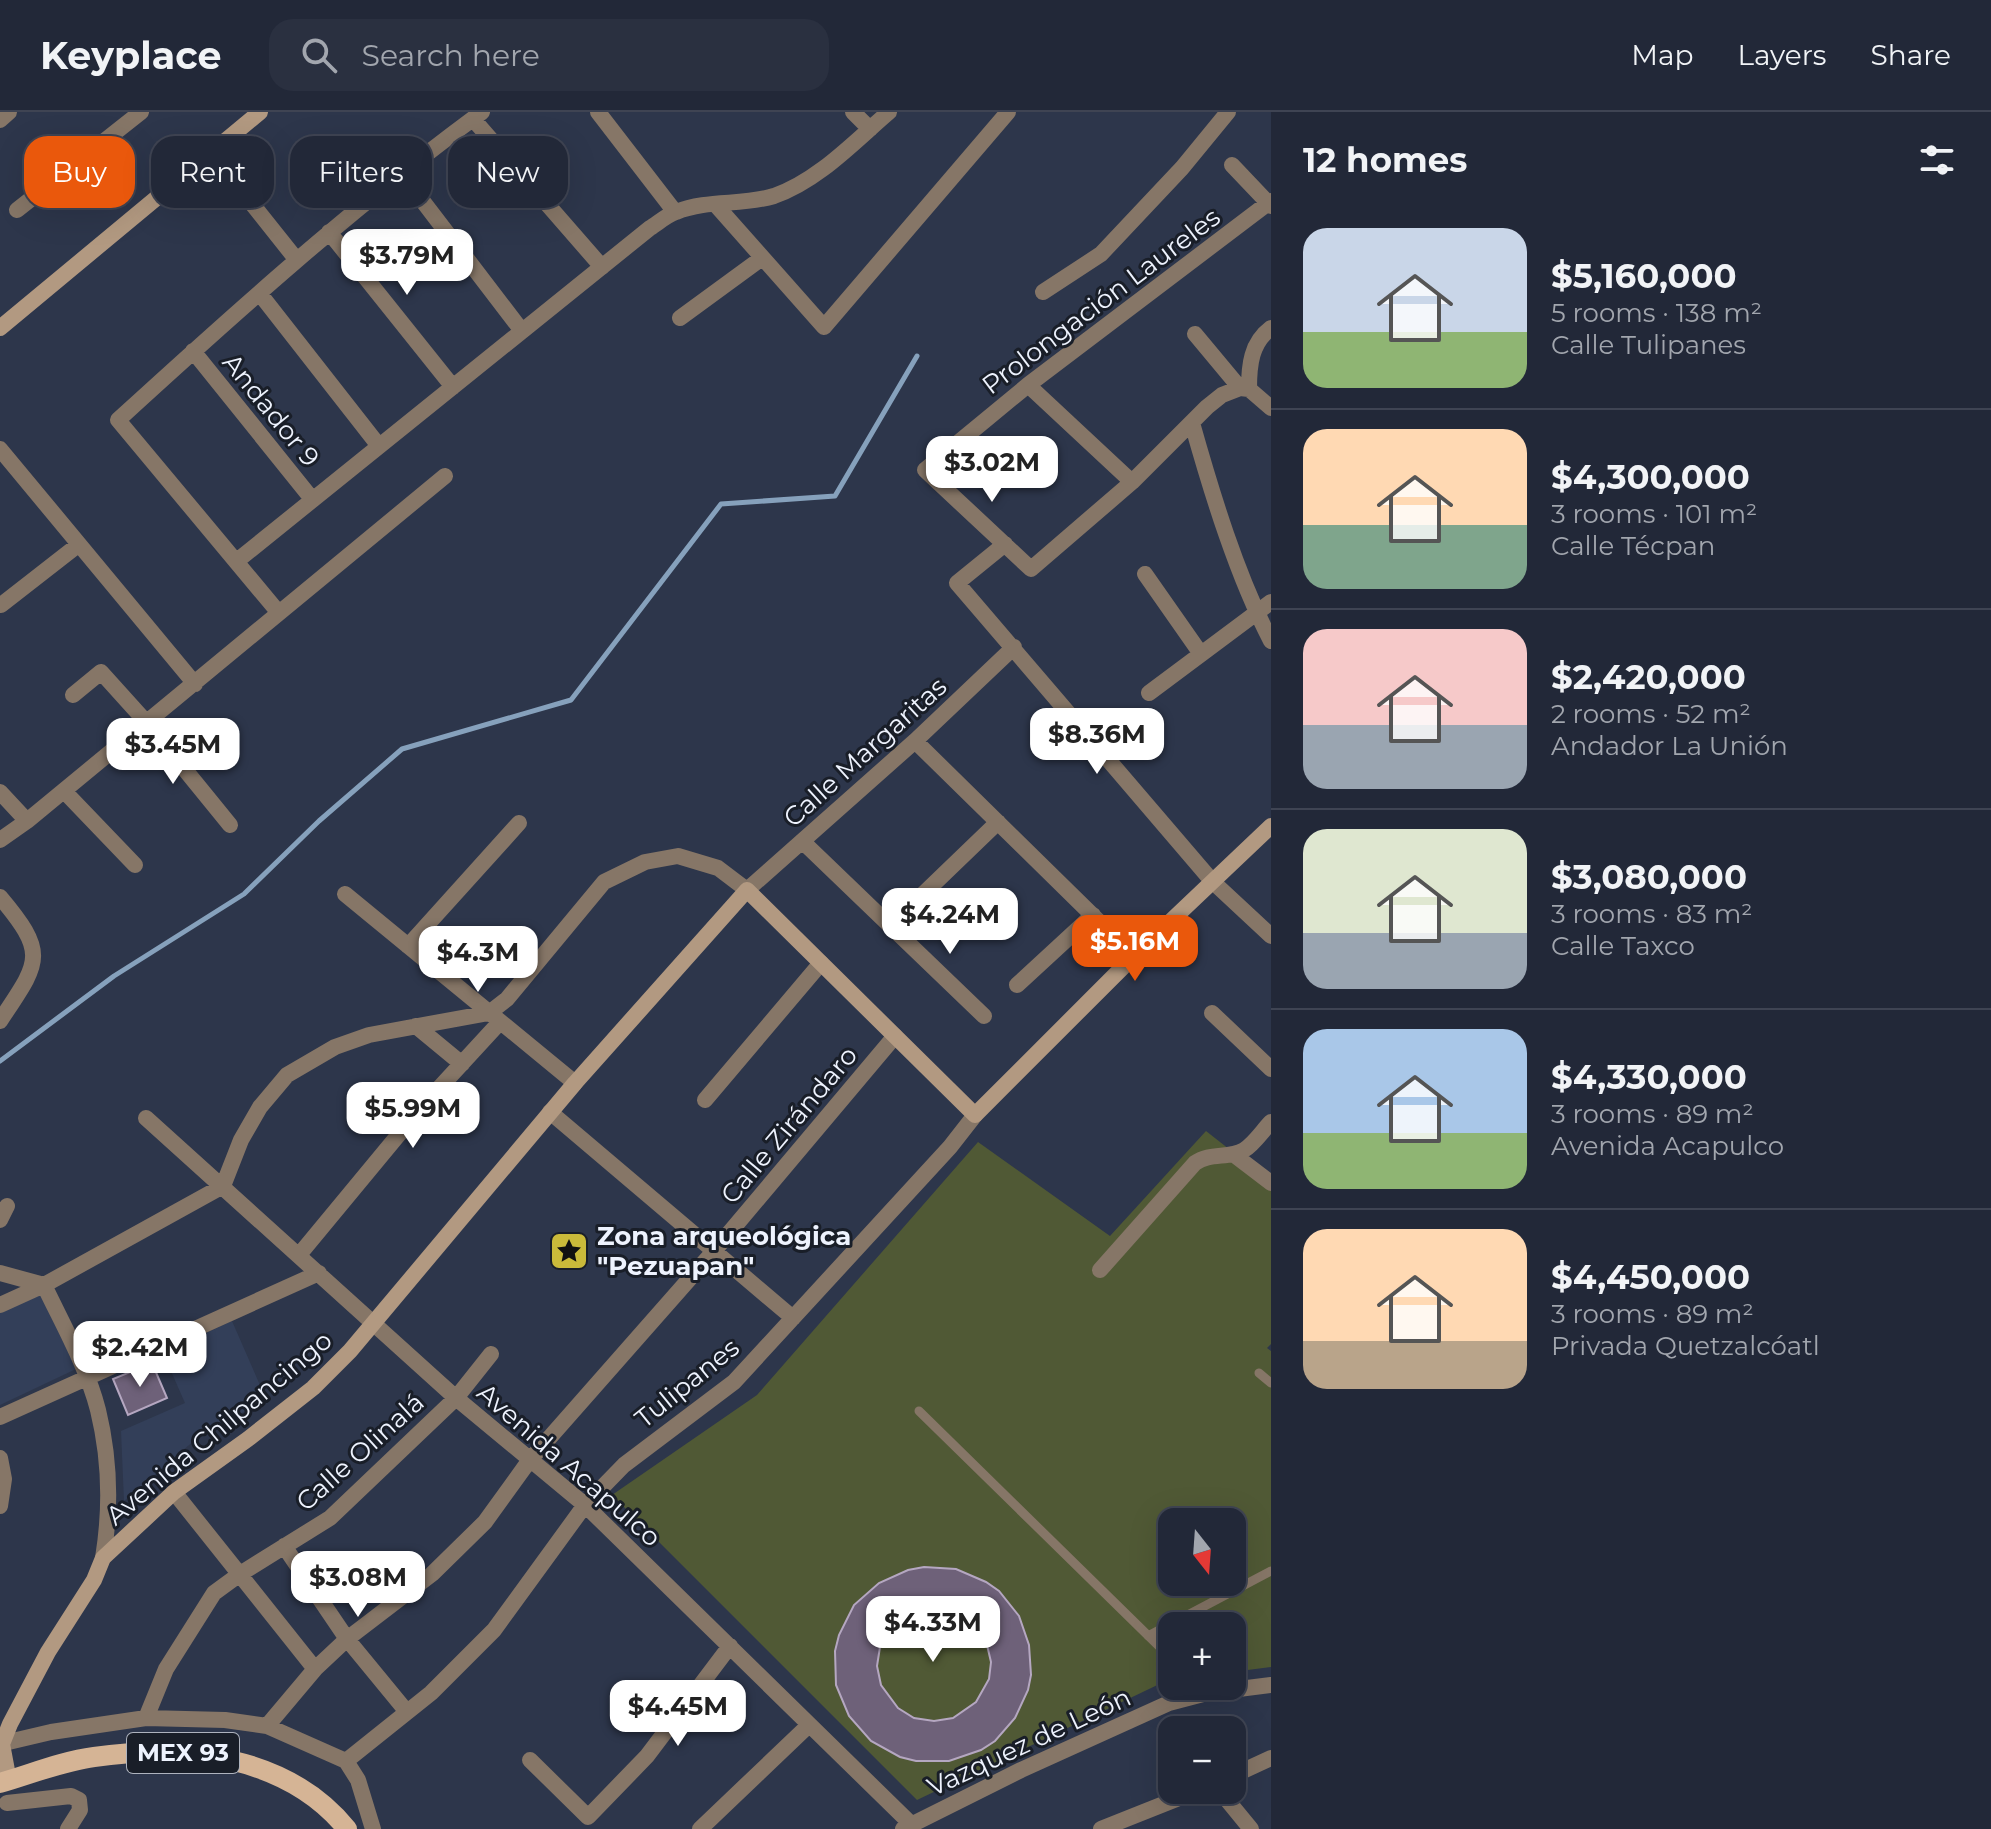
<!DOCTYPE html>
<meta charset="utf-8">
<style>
body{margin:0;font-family:Montserrat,sans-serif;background:#2a3040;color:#f1f3f6;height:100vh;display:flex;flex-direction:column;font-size:30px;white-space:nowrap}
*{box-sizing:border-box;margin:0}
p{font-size:26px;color:#a2a6ae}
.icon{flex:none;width:44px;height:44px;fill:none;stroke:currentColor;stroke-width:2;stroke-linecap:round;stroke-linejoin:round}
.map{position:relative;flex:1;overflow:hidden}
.drawer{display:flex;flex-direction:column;background:#222838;width:720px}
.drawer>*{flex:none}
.top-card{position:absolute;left:24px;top:24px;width:760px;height:72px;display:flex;gap:16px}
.needle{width:52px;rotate:163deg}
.controls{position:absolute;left:1158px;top:1396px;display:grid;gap:16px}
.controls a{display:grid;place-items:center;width:88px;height:88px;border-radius:16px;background:#222838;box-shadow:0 8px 32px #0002,0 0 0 2px #3f4453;font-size:40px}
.price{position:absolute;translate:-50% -68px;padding:0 18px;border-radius:16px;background:#fff;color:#222;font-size:26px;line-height:52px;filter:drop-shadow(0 2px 4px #0008)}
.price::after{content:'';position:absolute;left:50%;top:48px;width:24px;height:18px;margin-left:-12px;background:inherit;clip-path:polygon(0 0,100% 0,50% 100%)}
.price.selected{background:#ea580c;color:#fff}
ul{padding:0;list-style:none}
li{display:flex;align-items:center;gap:24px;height:200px;padding:0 32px}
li+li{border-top:2px solid #3f4453}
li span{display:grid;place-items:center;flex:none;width:224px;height:160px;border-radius:24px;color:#555}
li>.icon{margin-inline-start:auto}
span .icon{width:96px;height:96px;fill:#fffc;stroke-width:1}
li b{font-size:34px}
h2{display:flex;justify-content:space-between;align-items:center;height:96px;padding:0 32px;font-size:34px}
.chip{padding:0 28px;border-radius:24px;background:#222838;box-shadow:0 8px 32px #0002,0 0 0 2px #3f4453;font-size:28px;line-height:72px}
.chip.selected{background:#ea580c;color:#fff}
header{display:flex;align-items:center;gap:48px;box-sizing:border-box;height:112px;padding:0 40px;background:#222838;border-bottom:2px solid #3f4453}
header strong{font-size:38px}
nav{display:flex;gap:44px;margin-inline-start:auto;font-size:28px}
.search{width:560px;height:72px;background:#2a3040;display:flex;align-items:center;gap:20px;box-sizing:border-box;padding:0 28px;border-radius:24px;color:#a2a6ae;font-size:30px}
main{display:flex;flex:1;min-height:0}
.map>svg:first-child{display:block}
.built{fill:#333f59}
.green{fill:#505935;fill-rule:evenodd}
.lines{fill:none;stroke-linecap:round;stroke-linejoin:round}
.stream{stroke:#86a1bc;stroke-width:5}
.building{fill:#6e6179;stroke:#b5a7c1;stroke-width:2;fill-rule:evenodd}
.lane{stroke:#867667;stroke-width:9}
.street{stroke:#867667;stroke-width:16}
.secondary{stroke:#b29981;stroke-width:16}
.primary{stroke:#d5b495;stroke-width:20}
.labels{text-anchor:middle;stroke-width:6;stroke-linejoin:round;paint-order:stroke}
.shield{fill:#191e28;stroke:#aeb3be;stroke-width:2}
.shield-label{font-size:24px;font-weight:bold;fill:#eef3fe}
.street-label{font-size:26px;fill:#eef3fe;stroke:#191e28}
.poi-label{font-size:26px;font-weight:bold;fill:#eef3fe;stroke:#191e28;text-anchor:start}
</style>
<header>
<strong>Keyplace</strong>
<div class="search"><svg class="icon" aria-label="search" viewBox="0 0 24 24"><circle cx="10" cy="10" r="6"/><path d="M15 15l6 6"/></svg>Search here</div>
<nav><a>Map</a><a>Layers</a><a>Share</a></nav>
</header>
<main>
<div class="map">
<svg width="1271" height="1717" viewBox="0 0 1271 1717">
<rect width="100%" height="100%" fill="#2d364b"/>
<path class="built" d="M40 1181 76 1257 0 1293V1199Z
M232 1209 266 1287 196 1327 124 1389 121 1319 185 1291 163 1241Z"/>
<path class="green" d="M1206 1019 1271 1070V1232L1267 1236 1271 1239V1555L1232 1560V1514H1172V1566L917 1688 612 1383 757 1283 978 1030 1110 1124ZM1172 1410H1232V1470H1172Z"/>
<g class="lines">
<path class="stream" d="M0 949 114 864 244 782 319 709 402 637 571 588 721 392 835 384 917 244"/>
</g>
<path class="building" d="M152 1251 167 1286 128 1303 113 1267Z
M924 1455 956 1457 986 1470 999 1479 1019 1504 1029 1533 1031 1563 1028 1578 1015 1606 995 1629 981 1638 949 1649H916L900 1645 871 1629 849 1604 836 1573 835 1539 839 1523 854 1493 879 1471 908 1458ZM929 1496 956 1500 972 1510 987 1533 991 1550 989 1567 976 1590 953 1606 934 1609 914 1606 898 1596 881 1573 877 1554 880 1535 889 1518 911 1500Z"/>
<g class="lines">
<path class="lane" d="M1259 1261 1271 1271
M919 1299 1172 1547
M1148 1524 1271 1459"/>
<path class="street" d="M598 0 675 100
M853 0 870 17
M473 7 602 155
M0 8 9 0
M210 39 296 147
M1232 53 1271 94
M402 62 522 219
M715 92 824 215 1008 0
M17 98 141 0
M329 120 453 275
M1043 180 1101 142 1182 56 1228 0
M260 182 379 334
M680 206 762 146
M1195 222 1240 276
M193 239 312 387
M1028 273 1132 370
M1249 277 1240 276 1222 283 1207 295 1132 370 1031 457 925 358 1028 273 1271 89
M1249 277C1249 253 1251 231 1271 216
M1249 277 1271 296
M1192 311C1212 382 1237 464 1271 529
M0 337 195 572
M1005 432 957 471 1212 769 1271 824
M238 448 650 116C658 111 667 103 676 100 708 87 742 94 774 84 818 69 855 29 889 0
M1145 462 1201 542
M1 493 78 433
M279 501 118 308C235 201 354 94 482 0
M1149 581 1271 490
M73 583 101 560 147 611 230 713
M915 629 1134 844
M64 679 135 753
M0 680 27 709
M0 728 27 709 445 364
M802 729 984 904
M345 782 575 971
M0 785C49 843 39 850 0 909
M890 814 998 710
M408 834 519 711
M1017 873 1093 803
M1212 901 1271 957
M416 914 462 952
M705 988 821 851
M550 1000 793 1206
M146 1006 456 1286 585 1393 911 1712
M1233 1042 1271 1071
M0 1108 7 1094
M299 1143 419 998 500 910
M1100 1158 1195 1051C1210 1040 1229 1047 1244 1038 1254 1032 1263 1018 1271 1010
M0 1161 44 1173C63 1213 87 1255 98 1298 110 1347 111 1397 103 1446
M0 1193 44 1173 223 1074 241 1028 260 995 287 963 335 935 369 923 489 901 507 887 604 770 645 750 678 744 718 756 747 778 915 629 1014 535
M0 1305 319 1161
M0 1346 4 1367 0 1394
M174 1380 315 1557
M284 1434 347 1527 407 1600
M146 1606 166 1557 214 1481 240 1462 330 1406 456 1286 491 1242
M267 1614 315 1557 347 1527 432 1462 485 1410 529 1349 714 1139 895 924
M0 1632 51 1620 146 1606 225 1608 267 1614 346 1649 358 1668 373 1717
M530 1648 588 1705 647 1644 730 1534
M346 1649 431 1581 494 1518 585 1393 624 1353 734 1270 950 1035 975 1003
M1232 1664 1271 1646
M1219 1678 1251 1717
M7 1691 71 1684 79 1688 80 1698 68 1717
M700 1717 809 1613
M903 1717 1021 1658 1169 1591 1207 1581 1271 1573
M1101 1717 1199 1678"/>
<path class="secondary" d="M0 216 260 0
M9 1669 2 1632 10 1612 48 1540 94 1468 103 1446 174 1380 248 1327 313 1276 350 1239 575 971 747 778 975 1003 1134 844 1271 714"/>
<path class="primary" d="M0 1671C31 1662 63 1649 94 1645 183 1632 287 1643 347 1717"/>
</g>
<defs>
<g id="sight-square" transform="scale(2)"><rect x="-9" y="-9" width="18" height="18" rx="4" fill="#caba3a" stroke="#191e28"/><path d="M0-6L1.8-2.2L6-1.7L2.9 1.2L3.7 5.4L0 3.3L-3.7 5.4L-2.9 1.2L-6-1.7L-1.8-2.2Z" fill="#111"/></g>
</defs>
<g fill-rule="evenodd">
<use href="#sight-square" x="569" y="1139"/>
</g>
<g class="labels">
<rect class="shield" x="127" y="1621" width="112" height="40" rx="6"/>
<g class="shield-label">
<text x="183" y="1649">MEX 93</text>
</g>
<g class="street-label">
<text transform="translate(1101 189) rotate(-37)" y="9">Prolongación Laureles</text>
<text transform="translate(271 298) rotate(51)" y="9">Andador 9</text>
<text transform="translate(865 640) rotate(-42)" y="9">Calle Margaritas</text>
<text transform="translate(789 1013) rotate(-50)" y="9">Calle Zirándaro</text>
<text transform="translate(687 1271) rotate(-39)" y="9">Tulipanes</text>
<text transform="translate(219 1316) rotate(-40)" y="9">Avenida Chilpancingo</text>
<text transform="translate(360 1340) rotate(-42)" y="9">Calle Olinalá</text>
<text transform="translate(569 1353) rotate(41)" y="9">Avenida Acapulco</text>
<text transform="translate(1029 1630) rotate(-25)" y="9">Vazquez de León</text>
</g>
<g class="poi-label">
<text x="597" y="1133">Zona arqueológica<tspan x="597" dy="30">"Pezuapan"</tspan></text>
</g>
</g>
</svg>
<div class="controls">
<a><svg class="needle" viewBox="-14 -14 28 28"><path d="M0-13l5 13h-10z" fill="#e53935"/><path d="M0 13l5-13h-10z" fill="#a2a6ae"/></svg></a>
<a>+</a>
<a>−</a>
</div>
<b class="price" style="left:407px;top:185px">$3.79M</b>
<b class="price" style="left:992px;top:392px">$3.02M</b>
<b class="price" style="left:1097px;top:664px">$8.36M</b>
<b class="price" style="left:173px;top:674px">$3.45M</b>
<b class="price" style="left:950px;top:844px">$4.24M</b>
<b class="price selected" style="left:1135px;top:871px">$5.16M</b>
<b class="price" style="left:478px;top:882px">$4.3M</b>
<b class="price" style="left:413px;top:1038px">$5.99M</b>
<b class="price" style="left:140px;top:1277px">$2.42M</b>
<b class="price" style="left:358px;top:1507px">$3.08M</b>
<b class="price" style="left:933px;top:1552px">$4.33M</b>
<b class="price" style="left:678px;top:1636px">$4.45M</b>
<div class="top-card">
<a class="chip selected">Buy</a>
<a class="chip">Rent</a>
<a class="chip">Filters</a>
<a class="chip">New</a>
</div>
</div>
<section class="drawer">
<h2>12 homes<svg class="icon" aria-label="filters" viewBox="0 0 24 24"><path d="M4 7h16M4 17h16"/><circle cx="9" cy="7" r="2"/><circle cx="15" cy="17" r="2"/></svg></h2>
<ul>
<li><span style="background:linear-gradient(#c9d6e8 65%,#8fb573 0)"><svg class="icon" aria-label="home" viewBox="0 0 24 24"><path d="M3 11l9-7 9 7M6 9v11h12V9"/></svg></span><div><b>$5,160,000</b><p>5 rooms · 138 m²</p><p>Calle Tulipanes</p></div></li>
<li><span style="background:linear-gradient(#ffd9b3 60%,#7fa58c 0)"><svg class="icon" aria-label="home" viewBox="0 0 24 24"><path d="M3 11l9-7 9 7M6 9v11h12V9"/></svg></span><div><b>$4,300,000</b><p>3 rooms · 101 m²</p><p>Calle Técpan</p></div></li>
<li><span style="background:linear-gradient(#f6c9c9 60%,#9aa5b1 0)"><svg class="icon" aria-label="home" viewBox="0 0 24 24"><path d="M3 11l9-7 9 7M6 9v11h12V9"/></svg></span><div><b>$2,420,000</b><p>2 rooms · 52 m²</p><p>Andador La Unión</p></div></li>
<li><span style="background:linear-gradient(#dfe7d0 65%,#9aa5b1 0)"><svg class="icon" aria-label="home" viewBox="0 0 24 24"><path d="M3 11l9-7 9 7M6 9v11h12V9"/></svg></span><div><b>$3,080,000</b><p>3 rooms · 83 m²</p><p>Calle Taxco</p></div></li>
<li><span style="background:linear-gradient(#a9c7e8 65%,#8fb573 0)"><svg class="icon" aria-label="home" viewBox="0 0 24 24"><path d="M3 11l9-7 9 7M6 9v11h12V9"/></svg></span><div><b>$4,330,000</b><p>3 rooms · 89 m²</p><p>Avenida Acapulco</p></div></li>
<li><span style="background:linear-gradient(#ffd9b3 70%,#b9a48a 0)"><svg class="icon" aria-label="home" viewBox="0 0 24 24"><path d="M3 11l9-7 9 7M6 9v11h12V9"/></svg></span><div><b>$4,450,000</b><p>3 rooms · 89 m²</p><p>Privada Quetzalcóatl</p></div></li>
</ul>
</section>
</main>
